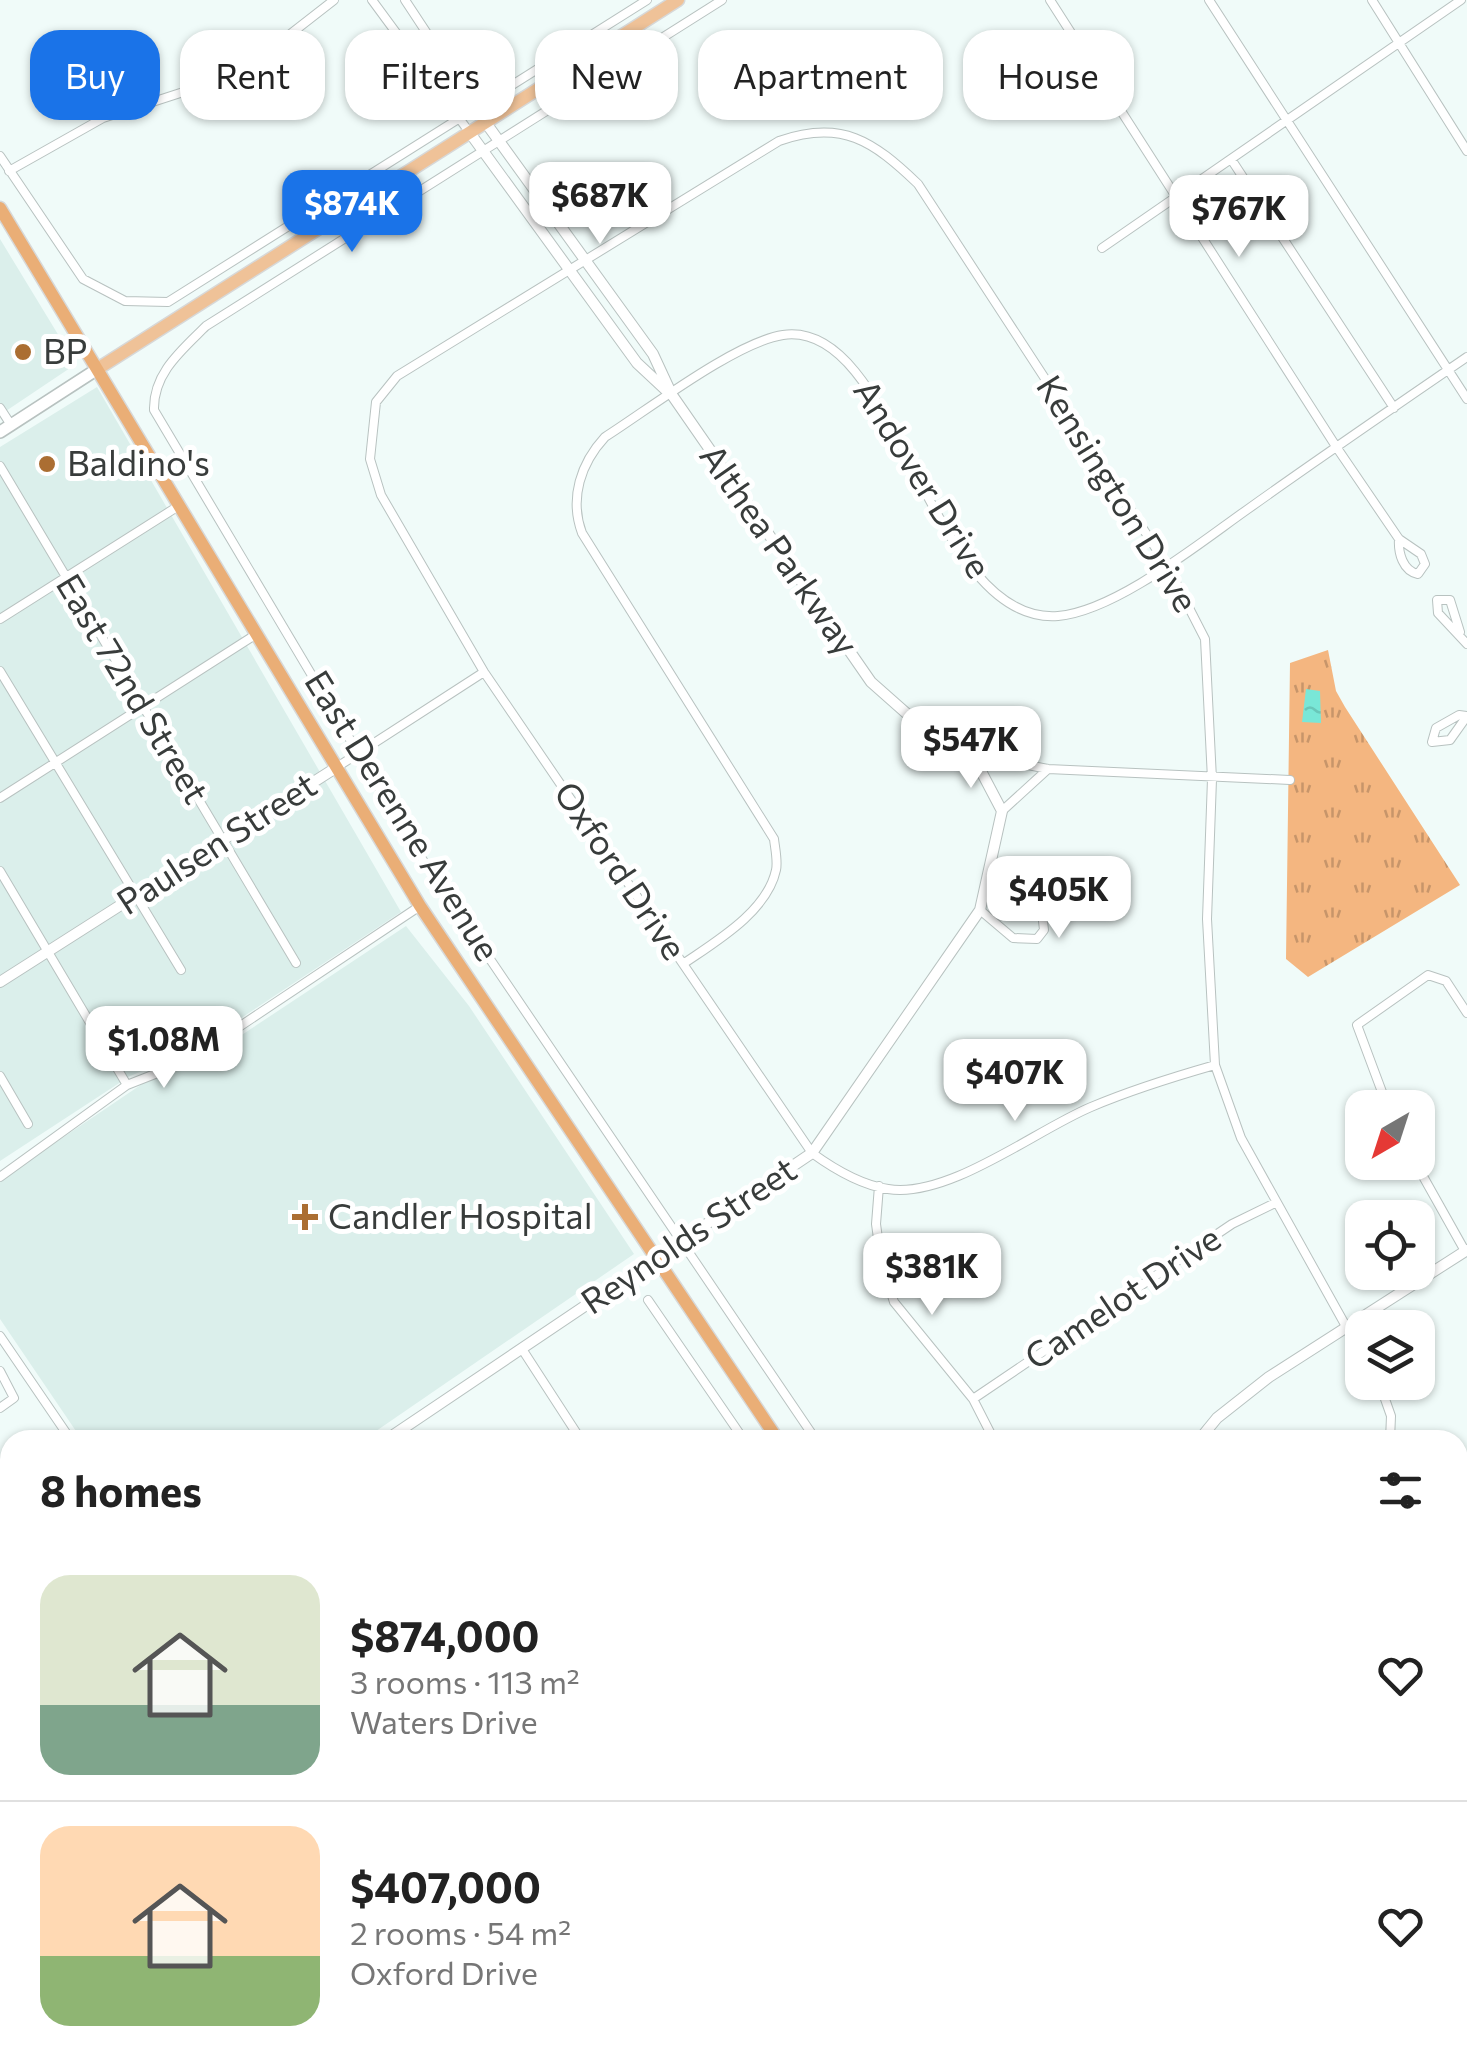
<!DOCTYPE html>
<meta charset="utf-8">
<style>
body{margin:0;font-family:Commissioner,sans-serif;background:#f6f6f6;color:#222;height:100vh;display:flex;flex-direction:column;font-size:38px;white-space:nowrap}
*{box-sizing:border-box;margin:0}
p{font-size:32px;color:#767676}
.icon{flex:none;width:55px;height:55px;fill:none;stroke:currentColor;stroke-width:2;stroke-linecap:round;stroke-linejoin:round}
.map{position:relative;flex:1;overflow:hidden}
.panel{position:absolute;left:0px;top:1430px;width:1468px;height:640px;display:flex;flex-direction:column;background:#fff;border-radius:30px 30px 0 0;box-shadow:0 2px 8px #0004}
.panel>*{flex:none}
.hud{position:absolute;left:30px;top:30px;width:1408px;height:90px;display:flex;gap:20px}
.needle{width:65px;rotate:219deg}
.tools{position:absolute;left:1345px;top:1090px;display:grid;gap:20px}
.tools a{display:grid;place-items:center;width:90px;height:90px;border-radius:20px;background:#fff;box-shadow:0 2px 8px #0004;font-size:50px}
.price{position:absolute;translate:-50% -85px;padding:0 22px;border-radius:20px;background:#fff;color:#222;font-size:32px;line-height:65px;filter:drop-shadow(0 2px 5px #0008)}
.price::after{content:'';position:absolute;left:50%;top:60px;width:30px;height:22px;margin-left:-15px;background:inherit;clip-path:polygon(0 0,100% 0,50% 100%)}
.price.active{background:#1a73e8;color:#fff}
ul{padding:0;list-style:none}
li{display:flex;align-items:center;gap:30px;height:250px;padding:0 40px}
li+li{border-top:2px solid #e0e0e0}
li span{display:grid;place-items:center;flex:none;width:280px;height:200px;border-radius:30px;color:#555}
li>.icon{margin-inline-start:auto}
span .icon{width:120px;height:120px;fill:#fffc;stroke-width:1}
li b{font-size:42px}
h2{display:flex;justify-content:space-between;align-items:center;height:120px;padding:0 40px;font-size:42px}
.tag{padding:0 35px;border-radius:30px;background:#fff;box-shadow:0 2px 8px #0004;font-size:35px;line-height:90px}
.tag.active{background:#1a73e8;color:#fff}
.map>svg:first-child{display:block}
.built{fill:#dbefeb}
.grass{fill:url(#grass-tufts)}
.water{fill:url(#water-ripples)}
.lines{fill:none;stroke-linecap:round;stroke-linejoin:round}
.minor-casing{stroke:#b8c2c0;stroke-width:10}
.tertiary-casing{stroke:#b8c2c0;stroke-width:12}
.secondary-casing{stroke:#b8c2c0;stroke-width:14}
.primary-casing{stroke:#d7d8d8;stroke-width:15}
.trunk-casing{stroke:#d7d8d8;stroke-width:15}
.minor{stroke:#fff;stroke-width:8}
.tertiary{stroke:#fff;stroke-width:10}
.secondary{stroke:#fff;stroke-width:11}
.primary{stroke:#efc298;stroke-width:12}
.trunk{stroke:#eaae76;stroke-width:12}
.poi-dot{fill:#ab6e32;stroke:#fff;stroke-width:4}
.labels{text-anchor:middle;stroke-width:10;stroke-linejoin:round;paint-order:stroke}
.poi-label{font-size:35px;fill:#383c3b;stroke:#fff;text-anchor:start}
.street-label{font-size:35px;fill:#383c3b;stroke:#fff}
</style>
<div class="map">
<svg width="1467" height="2070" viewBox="0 0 1467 2070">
<defs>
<pattern id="grass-tufts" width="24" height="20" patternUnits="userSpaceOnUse" patternTransform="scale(2.5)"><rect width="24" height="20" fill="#f4b680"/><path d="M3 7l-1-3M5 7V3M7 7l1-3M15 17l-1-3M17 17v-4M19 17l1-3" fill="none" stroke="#c7956a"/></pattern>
<pattern id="water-ripples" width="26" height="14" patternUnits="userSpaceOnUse" patternTransform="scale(2.5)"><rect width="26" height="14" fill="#79e7d7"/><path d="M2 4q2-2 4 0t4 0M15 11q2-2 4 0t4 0" fill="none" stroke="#69c7b9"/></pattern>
</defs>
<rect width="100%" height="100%" fill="#f0fbf9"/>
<path class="built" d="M0 239 76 364 0 415Z
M97 387 401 912 193 1050 130 1076 0 1161V447Z
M406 926 469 1006 634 1254 363 1440H82L0 1319V1180L151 1078 201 1062Z
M1467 1778V2070H1228L1222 2060H1458V1784Z
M1053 2060H1169L1176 2070H1039Z"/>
<path class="grass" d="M1328 650 1336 691 1345 707 1460 885 1308 977 1286 959 1290 663Z"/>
<path class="water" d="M1306 689 1320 691 1321 723 1302 722Z"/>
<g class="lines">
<g class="minor-casing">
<path id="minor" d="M372 0 470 133
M405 0 486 123
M722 0 206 326C182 350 153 373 154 410L414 847 816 1440
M1050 0 1337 448 1399 539 1421 554 1425 564 1418 574C1403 571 1398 553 1399 539
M1209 0 1467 399
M1372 0 1467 151
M0 156 83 279 125 301 168 302 647 0
M1231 159 1394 408
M9 171 103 118 239 74 334 0
M1102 248 1461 0
M0 408 11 425
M0 466 296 963
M0 619 180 505
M1460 632 1450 600H1437L1438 613 1467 644
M0 671 181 970
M1459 715 1467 716 1450 740 1432 742 1436 728Z
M972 754 1048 769 1290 780
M334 769 484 672
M0 798 255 635
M1002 811 1048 769
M0 871 127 1085
M980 910 1013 938 1037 939 1044 930 1042 912 990 878
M683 964C715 942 767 912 776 870 778 861 775 848 774 839L582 533C569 498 581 463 605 437 649 409 736 342 783 335 898 318 929 626 1058 616 1116 611 1201 542 1248 509 1321 457 1394 407 1467 357
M1215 1065C1173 1077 1131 1090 1091 1107 1036 1130 948 1199 888 1189 861 1185 834 1169 812 1153L484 672 381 495 370 459 376 402 397 376 779 141C842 119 873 141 918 184L1168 567 1205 639 1212 779 1207 919 1215 1065 1241 1138 1362 1355
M0 1076 28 1124
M1388 1108 1357 1025 1428 975 1446 981 1467 1013
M1415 1162 1465 1251
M0 1177 127 1085 188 1061 420 906
M879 1186 876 1224 881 1260 894 1302 973 1399 994 1440
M648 1300 744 1440
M0 1336 71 1440
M522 1349 581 1440
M0 1371 14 1398 0 1408
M1379 1382 1391 1416 1390 1440
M973 1399 1232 1224 1275 1203
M0 1518 10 1532
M0 1819 10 1834
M0 2028 10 2021
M157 2060 164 2070
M365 2060 372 2070
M566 2060 572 2070
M1406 2060 1413 2070
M714 2070 728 2060"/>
</g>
<g class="tertiary-casing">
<path id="tertiary" d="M470 133 637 363 667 391
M0 982 334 769
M386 1440 812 1153 980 910 1002 811 972 754 949 751 871 682 672 395 653 354 486 123
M1199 1440 1217 1418 1269 1377 1467 1250
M0 1698 10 1692
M447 2070 462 2060"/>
</g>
<g class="secondary-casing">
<path id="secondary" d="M0 432 99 368"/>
</g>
<g class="primary-casing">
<path id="primary" d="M99 368 678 0
M1458 1748 1467 1742
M1458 1775 1467 1768
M974 2070 989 2060
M1020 2070 1035 2060"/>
</g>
<g class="trunk-casing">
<path id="trunk" d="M0 208 420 906 778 1440
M1183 2060 1190 2070
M1207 2060 1213 2070"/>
</g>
<use href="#minor" class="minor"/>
<use href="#tertiary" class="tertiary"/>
<use href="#secondary" class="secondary"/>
<use href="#primary" class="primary"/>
<use href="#trunk" class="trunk"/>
</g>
<g class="poi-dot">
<circle cx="23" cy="352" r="10"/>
<circle cx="47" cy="464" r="10"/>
<path d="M300 1202h10v10h10v10h-10v10h-10v-10h-10v-10h10z"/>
</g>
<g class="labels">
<g class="poi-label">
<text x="43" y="364">BP</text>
<text x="67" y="476">Baldino's</text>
<text x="328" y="1229">Candler Hospital</text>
</g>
<g class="street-label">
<text transform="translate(922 479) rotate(58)" y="12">Andover Drive</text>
<text transform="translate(1117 494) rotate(58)" y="12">Kensington Drive</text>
<text transform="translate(779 550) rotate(55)" y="12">Althea Parkway</text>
<text transform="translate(132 689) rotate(59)" y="12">East 72nd Street</text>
<text transform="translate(402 816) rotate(58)" y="12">East Derenne Avenue</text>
<text transform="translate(217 844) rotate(-33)" y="12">Paulsen Street</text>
<text transform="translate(620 871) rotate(56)" y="12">Oxford Drive</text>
<text transform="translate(689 1236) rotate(-34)" y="12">Reynolds Street</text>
<text transform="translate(1123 1298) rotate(-34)" y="12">Camelot Drive</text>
</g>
</g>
</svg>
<div class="tools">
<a><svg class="needle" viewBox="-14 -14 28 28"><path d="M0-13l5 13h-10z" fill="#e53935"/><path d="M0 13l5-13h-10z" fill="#767676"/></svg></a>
<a><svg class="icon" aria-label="locate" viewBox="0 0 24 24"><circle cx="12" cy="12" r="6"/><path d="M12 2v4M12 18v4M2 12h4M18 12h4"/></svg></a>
<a><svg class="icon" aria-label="layers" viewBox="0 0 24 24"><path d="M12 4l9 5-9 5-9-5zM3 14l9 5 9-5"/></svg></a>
</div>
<b class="price" style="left:600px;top:247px">$687K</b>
<b class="price active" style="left:352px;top:255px">$874K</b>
<b class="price" style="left:1239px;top:260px">$767K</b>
<b class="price" style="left:971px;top:791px">$547K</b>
<b class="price" style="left:1059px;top:941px">$405K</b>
<b class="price" style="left:164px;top:1091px">$1.08M</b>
<b class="price" style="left:1015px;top:1124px">$407K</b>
<b class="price" style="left:932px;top:1318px">$381K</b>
<div class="hud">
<a class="tag active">Buy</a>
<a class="tag">Rent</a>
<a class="tag">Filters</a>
<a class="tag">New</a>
<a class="tag">Apartment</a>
<a class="tag">House</a>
</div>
<section class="panel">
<h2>8 homes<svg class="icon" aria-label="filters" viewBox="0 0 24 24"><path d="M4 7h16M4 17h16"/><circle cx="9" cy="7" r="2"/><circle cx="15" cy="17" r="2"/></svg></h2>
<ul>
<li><span style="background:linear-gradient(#dfe7d0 65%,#7fa58c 0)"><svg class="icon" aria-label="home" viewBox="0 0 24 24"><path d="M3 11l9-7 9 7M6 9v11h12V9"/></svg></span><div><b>$874,000</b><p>3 rooms · 113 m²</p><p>Waters Drive</p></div><svg class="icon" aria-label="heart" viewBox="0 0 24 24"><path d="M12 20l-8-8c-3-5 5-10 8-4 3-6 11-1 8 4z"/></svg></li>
<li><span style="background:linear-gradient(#ffd9b3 65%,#8fb573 0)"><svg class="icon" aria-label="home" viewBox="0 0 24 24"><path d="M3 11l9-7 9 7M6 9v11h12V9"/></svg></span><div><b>$407,000</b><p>2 rooms · 54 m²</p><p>Oxford Drive</p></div><svg class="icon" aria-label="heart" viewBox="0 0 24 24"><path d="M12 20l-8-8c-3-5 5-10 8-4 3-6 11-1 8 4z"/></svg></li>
</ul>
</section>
</div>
